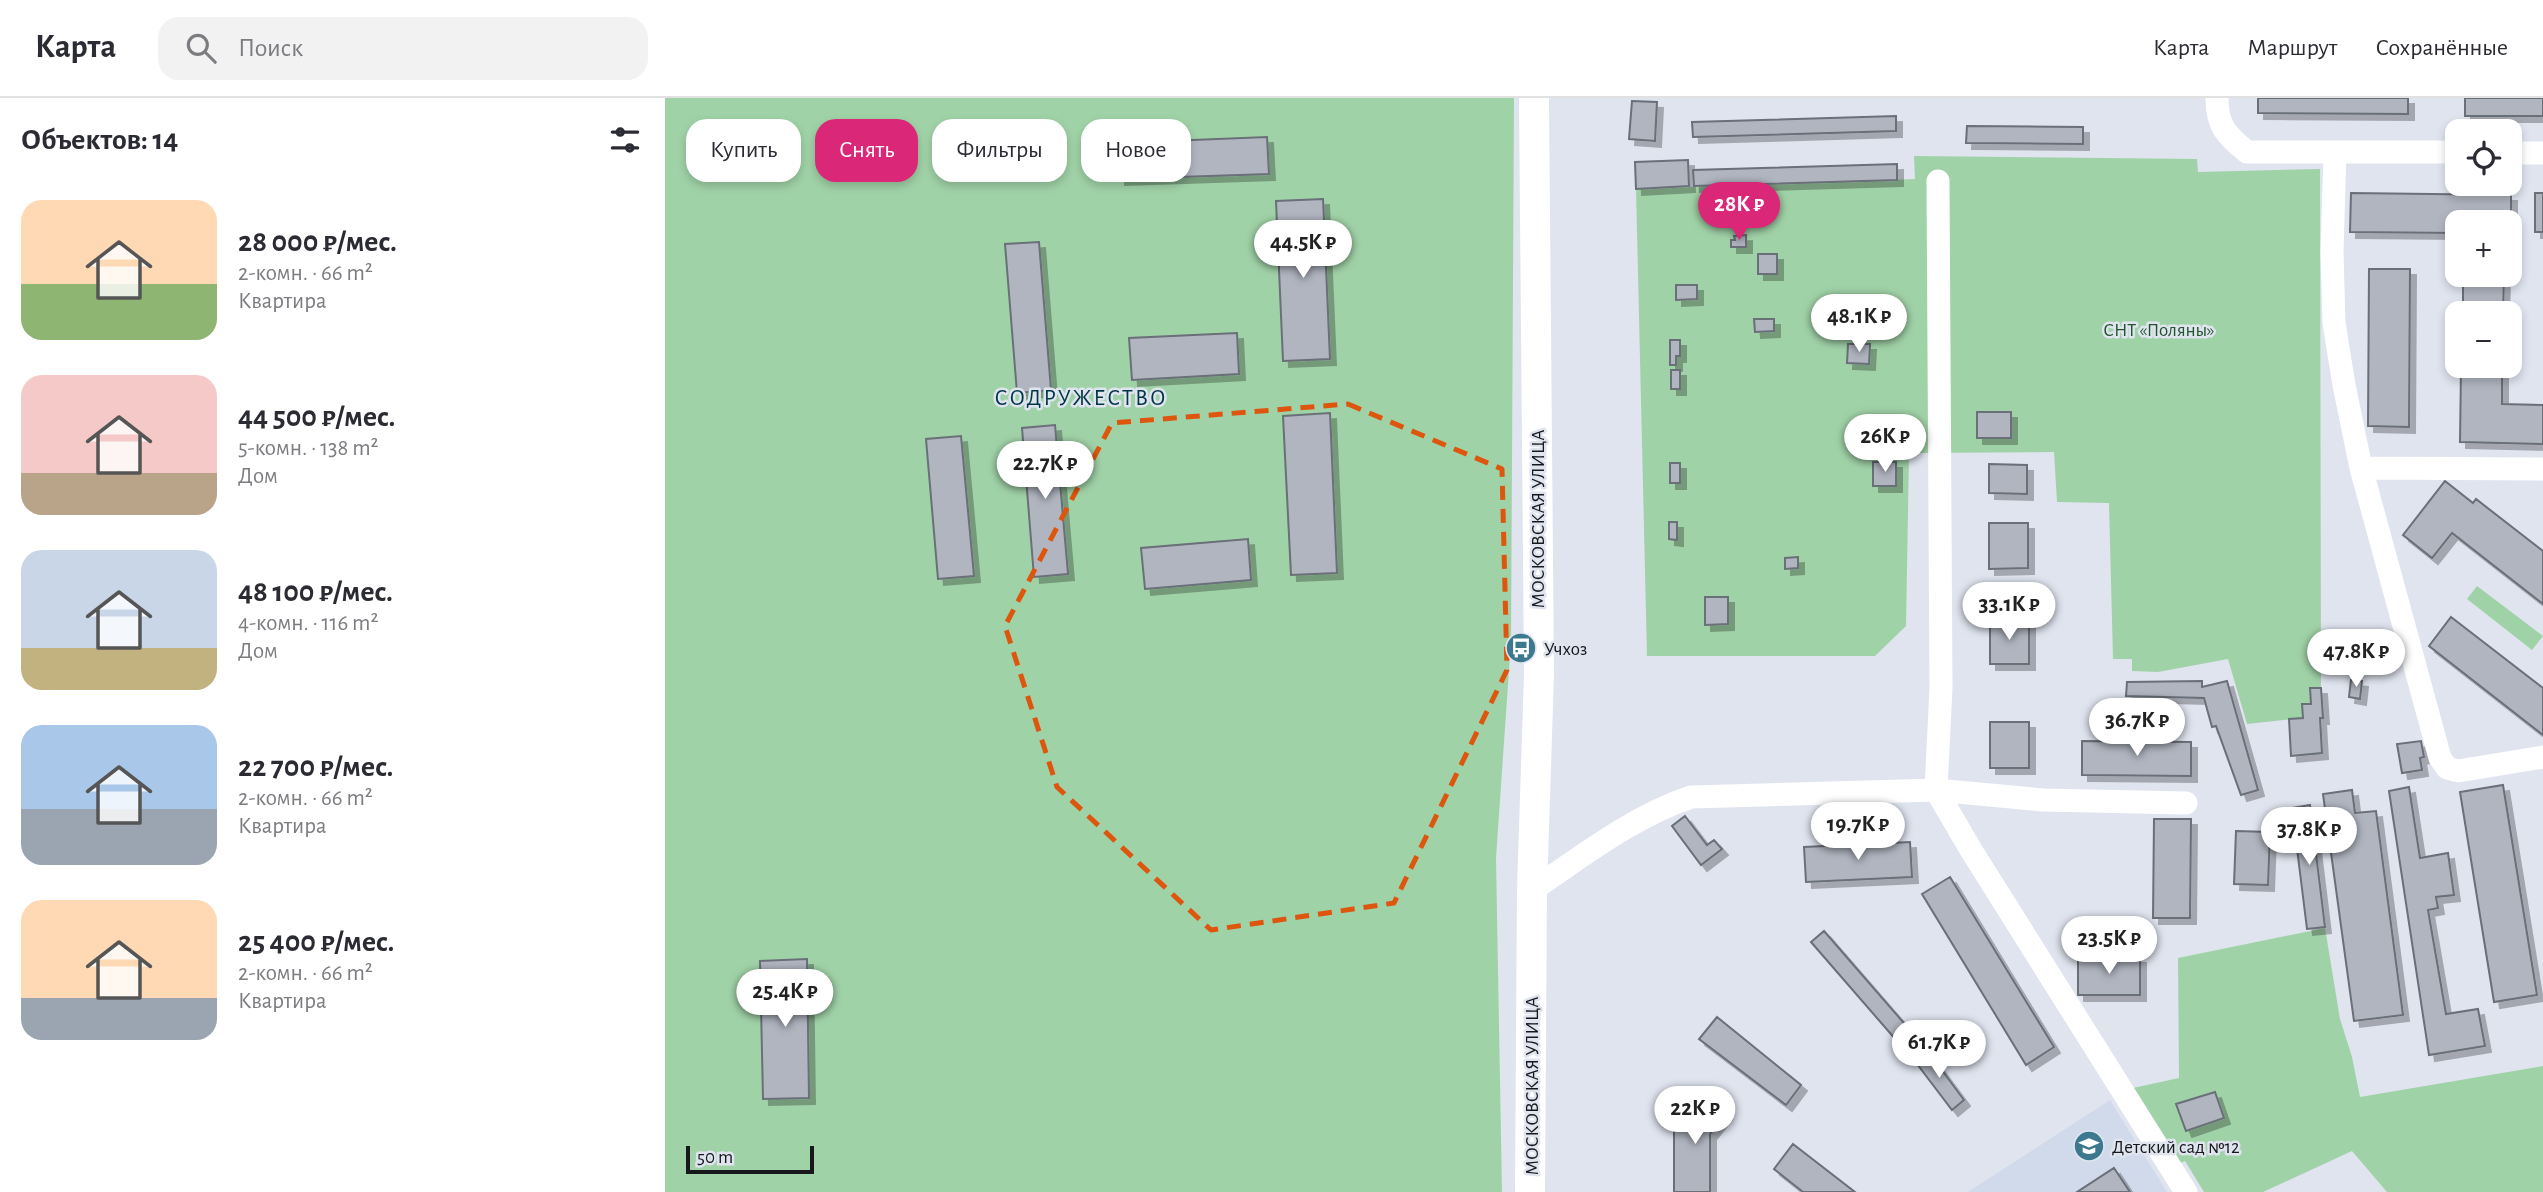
<!DOCTYPE html>
<html lang="ru">
<meta charset="utf-8">
<style>
body{margin:0;font-family:"Alegreya Sans",sans-serif;background:#f2f2f3;color:#2b2b33;height:100vh;display:flex;flex-direction:column;font-size:26px;white-space:nowrap}
*{box-sizing:border-box;margin:0}
p{font-size:23px;color:#7c7c81}
.icon{flex:none;width:38px;height:38px;fill:none;stroke:currentColor;stroke-width:2;stroke-linecap:round;stroke-linejoin:round}
.map{position:relative;flex:1;overflow:hidden}
.sheet{display:flex;flex-direction:column;background:#fff;width:665px}
.sheet>*{flex:none}
.banner{position:absolute;left:21px;top:21px;width:665px;height:63px;display:flex;gap:14px}
.tools{position:absolute;left:1780px;top:21px;display:grid;gap:14px}
.tools a{display:grid;place-items:center;width:77px;height:77px;border-radius:14px;background:#fff;box-shadow:0 4px 10px #0003;font-size:35px}
.scale{position:absolute;left:21px;bottom:18px;width:128px;box-sizing:border-box;padding-left:7px;border:4px solid #16181b;border-top:0;font-size:19px;line-height:24px;white-space:nowrap;color:#16181b;-webkit-text-stroke:5px #dfe4ef;paint-order:stroke}
.price{position:absolute;translate:-50% -60px;padding:0 16px;border-radius:24px;background:#fff;color:#222;font-size:23px;line-height:46px;filter:drop-shadow(0 2px 4px #0008)}
.price::after{content:'';position:absolute;left:50%;top:42px;width:21px;height:16px;margin-left:-10px;background:inherit;clip-path:polygon(0 0,100% 0,50% 100%)}
.price.on{background:#db2777;color:#fff}
ul{padding:0;list-style:none}
li{display:flex;align-items:center;gap:21px;height:175px;padding:0 21px}
li span{display:grid;place-items:center;flex:none;width:196px;height:140px;border-radius:21px;color:#555}
li>.icon{margin-inline-start:auto}
span .icon{width:84px;height:84px;fill:#fffc;stroke-width:1}
li b{font-size:30px}
h2{display:flex;justify-content:space-between;align-items:center;height:84px;padding:0 21px;font-size:30px}
.tag{padding:0 24px;border-radius:21px;background:#fff;box-shadow:0 4px 10px #0003;font-size:24px;line-height:63px}
.tag.on{background:#db2777;color:#fff}
header{display:flex;align-items:center;gap:42px;box-sizing:border-box;height:98px;padding:0 35px;background:#fff;border-bottom:2px solid #e1e1e2}
header strong{font-size:33px}
nav{display:flex;gap:38px;margin-inline-start:auto;font-size:24px}
.search{width:490px;height:63px;background:#f2f2f3;display:flex;align-items:center;gap:18px;box-sizing:border-box;padding:0 24px;border-radius:21px;color:#7c7c81;font-size:26px}
main{display:flex;flex:1;min-height:0}
.map>svg:first-child{display:block}
.built{fill:#d1daeb}
.green{fill:#a0d2a7}
.building{fill:#b0b5c0;stroke:#6a6f78;stroke-width:2;filter:url(#shadow)}
.lines{fill:none;stroke-linecap:round;stroke-linejoin:round}
.minor{stroke:#fff;stroke-width:23}
.major{stroke:#fff;stroke-width:30}
.marked{fill:none;stroke:#de560d;stroke-width:5;stroke-dasharray:14 9;stroke-linejoin:round}
.labels{text-anchor:middle;stroke-width:5;stroke-linejoin:round;paint-order:stroke}
.park-label{font-size:19px;fill:#20562c;stroke:#dfe4ef}
.street-label{font-size:19px;fill:#16181b;stroke:#dfe4ef}
.poi-label{font-size:19px;fill:#16181b;stroke:#dfe4ef;text-anchor:start}
.quarter-label{font-size:23px;letter-spacing:2px;fill:#003747;stroke:#dfe4ef}
</style>
<header>
<strong>Карта</strong>
<div class="search"><svg class="icon" aria-label="search" viewBox="0 0 24 24"><circle cx="10" cy="10" r="6"/><path d="M15 15l6 6"/></svg>Поиск</div>
<nav><a>Карта</a><a>Маршрут</a><a>Сохранённые</a></nav>
</header>
<main>
<section class="sheet">
<h2>Объектов: 14<svg class="icon" aria-label="filters" viewBox="0 0 24 24"><path d="M4 7h16M4 17h16"/><circle cx="9" cy="7" r="2"/><circle cx="15" cy="17" r="2"/></svg></h2>
<ul>
<li><span style="background:linear-gradient(#ffd9b3 60%,#8fb573 0)"><svg class="icon" aria-label="home" viewBox="0 0 24 24"><path d="M3 11l9-7 9 7M6 9v11h12V9"/></svg></span><div><b>28 000 ₽/мес.</b><p>2-комн. · 66 m²</p><p>Квартира</p></div></li>
<li><span style="background:linear-gradient(#f6c9c9 70%,#b9a48a 0)"><svg class="icon" aria-label="home" viewBox="0 0 24 24"><path d="M3 11l9-7 9 7M6 9v11h12V9"/></svg></span><div><b>44 500 ₽/мес.</b><p>5-комн. · 138 m²</p><p>Дом</p></div></li>
<li><span style="background:linear-gradient(#c9d6e8 70%,#c2b280 0)"><svg class="icon" aria-label="home" viewBox="0 0 24 24"><path d="M3 11l9-7 9 7M6 9v11h12V9"/></svg></span><div><b>48 100 ₽/мес.</b><p>4-комн. · 116 m²</p><p>Дом</p></div></li>
<li><span style="background:linear-gradient(#a9c7e8 60%,#9aa5b1 0)"><svg class="icon" aria-label="home" viewBox="0 0 24 24"><path d="M3 11l9-7 9 7M6 9v11h12V9"/></svg></span><div><b>22 700 ₽/мес.</b><p>2-комн. · 66 m²</p><p>Квартира</p></div></li>
<li><span style="background:linear-gradient(#ffd9b3 70%,#9aa5b1 0)"><svg class="icon" aria-label="home" viewBox="0 0 24 24"><path d="M3 11l9-7 9 7M6 9v11h12V9"/></svg></span><div><b>25 400 ₽/мес.</b><p>2-комн. · 66 m²</p><p>Квартира</p></div></li>
</ul>
</section>
<div class="map">
<svg width="1878" height="1094" viewBox="0 0 1878 1094">
<defs>
<filter id="shadow"><feDropShadow dx="6" dy="6" stdDeviation="0" flood-color="#0004"/></filter>
</defs>
<rect width="100%" height="100%" fill="#dfe4ef"/>
<path class="built" d="M1445 1002 1502 1094H1303Z"/>
<path class="green" d="M0 0H849L846 543 831 760 837 1094H0Z
M1249 58 1532 61 1533 74 1655 71 1656 590 1645 591 1646 606 1637 607 1638 620 1582 626 1563 561 1493 574 1467 573V561H1448L1444 405 1392 404 1389 354 1244 355 1241 528 1210 558H982L971 91 1250 81Z
M1812 488 1878 538 1867 552 1802 501Z
M1660 830 1675 921 1687 959 1695 999 1878 968V1094H1722L1687 1053 1598 1094H1539L1520 1063 1515 1065 1468 990 1514 980 1513 860Z"/>
<path class="building" d="M1593 0H1743V16L1593 15Z
M1800 0H1878V18H1800Z
M967 3 992 4 990 43 964 41Z
M1231 18V33L1028 39 1027 24Z
M1302 28 1418 29V46L1301 45Z
M602 39 604 76 454 81 453 45Z
M1023 62 1024 88 971 91 970 64Z
M1232 66V82L1029 88 1028 72Z
M1686 95 1846 97V136L1844 124H1792V135L1685 134Z
M1870 95H1878V134H1870Z
M658 101 665 261 618 263 611 103Z
M1081 137V149H1066V142H1070L1069 138Z
M374 144 386 292 352 295 340 146Z
M1093 156H1112V176H1093Z
M1704 171H1745L1744 329 1703 328Z
M1798 177H1839L1838 215H1798Z
M1011 187H1032V201L1011 202Z
M1089 221H1109V233L1090 234Z
M572 235 574 276 467 282 464 240Z
M1005 242H1015V258H1011V267H1005Z
M1183 246H1205L1204 266 1182 265Z
M1796 268H1837V306L1878 307V346L1795 344Z
M1006 272H1015V291H1006Z
M1312 314H1346V340H1312Z
M665 315 672 475 626 477 618 318Z
M390 327 403 476 369 479 357 330Z
M296 338 309 478 273 481 261 341Z
M1208 364H1231V388H1208Z
M1005 365H1015V385H1005Z
M1324 366 1362 367V396L1324 395Z
M1780 383 1808 405 1811 401 1878 453V506L1787 435 1767 460 1738 437Z
M1004 424H1012V442L1004 441Z
M1324 425H1363V470L1324 471Z
M583 441 586 482 480 491 476 450Z
M1133 459V470L1120 471V460Z
M1040 499H1063V526L1040 527Z
M1786 519 1878 590V637L1764 548Z
M1325 521H1364V566H1325Z
M1686 582 1697 583 1695 601 1684 599Z
M1537 583V589L1562 583 1593 692 1576 697 1551 628 1547 629 1539 600 1461 598 1462 584Z
M1645 590H1656L1658 620H1655L1657 655 1626 658 1624 621 1638 620 1637 606H1646Z
M1325 624H1364V670H1325Z
M1417 643 1526 644V678L1417 677Z
M1756 643 1759 659 1755 660 1757 672 1737 675 1732 646Z
M1838 687 1872 897 1829 904 1795 694Z
M1744 689 1755 760 1783 755 1789 797 1771 799 1773 810 1763 812 1781 916 1813 911 1820 948 1764 957 1724 693Z
M1687 692 1690 715 1711 713 1738 917 1689 923 1658 696Z
M1645 707 1660 829 1642 831 1627 710Z
M1020 718 1042 747 1049 742 1057 751 1036 767 1007 728Z
M1489 721H1526L1525 820H1488Z
M1571 733 1605 734 1603 787 1569 786Z
M1245 744 1247 779 1141 784 1139 749Z
M1285 779 1389 949 1361 967 1257 796Z
M1159 833 1251 939 1238 950 1146 844Z
M1413 858 1475 859V897H1413Z
M142 861 144 1000 98 1001 95 863Z
M1052 919 1136 987 1121 1007 1034 941Z
M1262 952 1299 1002 1287 1012 1249 962Z
M1550 994 1559 1020 1521 1033 1511 1006Z
M1034 995 1061 1016 1045 1036V1094H1009V1027Z
M1128 1046 1190 1094H1138L1109 1071Z
M1449 1070 1465 1094H1412Z"/>
<g class="lines">
<path class="minor" d="M1552 0C1552 28 1561 37 1582 54H1792
M1670 54 1667 154 1669 225 1679 287 1696 370 1775 660 1782 670 1793 673 1878 659
M1844 55H1878
M1273 83 1276 590 1271 692 1306 752 1521 1094
M1696 370 1878 371
M867 792C918 758 967 719 1026 699L1271 692 1378 702 1521 705"/>
<path class="major" d="M865 1094 867 792 874 576 869 0"/>
</g>
<path class="marked" d="M683 306 837 371 842 572 729 805 546 832 392 689 340 528 447 325Z"/>
<defs>
<g id="bus-disc" transform="scale(1.575)"><circle r="9.5" fill="#3c798f" stroke="#dfe4ef"/><path d="M-5-6H5V4H4V6H2V4H-2V6H-4V4H-5ZM-3.5-4V0h7V-4ZM-3.5 1.2v1.5H-2V1.2ZM2 1.2v1.5H3.5V1.2Z" fill="#fff"/></g>
<g id="school-disc" transform="scale(1.575)"><circle r="9.5" fill="#3c798f" stroke="#dfe4ef"/><path d="M0-5L7-2L0 1L-7-2ZM-4 1L0 2.5L4 1V4Q0 6-4 4Z" fill="#fff"/></g>
</defs>
<g fill-rule="evenodd">
<use href="#bus-disc" x="856" y="550"/>
<use href="#school-disc" x="1424" y="1048"/>
</g>
<g class="labels">
<g class="park-label">
<text x="1494" y="238">СНТ «Поляны»</text>
</g>
<g class="street-label">
<text transform="translate(872 421) rotate(-90)" y="7">МОСКОВСКАЯ УЛИЦА</text>
<text transform="translate(866 988) rotate(-90)" y="7">МОСКОВСКАЯ УЛИЦА</text>
</g>
<g class="poi-label">
<text x="879" y="557">Учхоз</text>
<text x="1447" y="1055">Детский сад №12</text>
</g>
<g class="quarter-label">
<text x="416" y="307">СОДРУЖЕСТВО</text>
</g>
</g>
</svg>
<div class="tools">
<a><svg class="icon" aria-label="locate" viewBox="0 0 24 24"><circle cx="12" cy="12" r="6"/><path d="M12 2v4M12 18v4M2 12h4M18 12h4"/></svg></a>
<a>+</a>
<a>−</a>
</div>
<div class="scale">50 m</div>
<b class="price on" style="left:1074px;top:144px">28K ₽</b>
<b class="price" style="left:638px;top:182px">44.5K ₽</b>
<b class="price" style="left:1194px;top:256px">48.1K ₽</b>
<b class="price" style="left:1220px;top:376px">26K ₽</b>
<b class="price" style="left:380px;top:403px">22.7K ₽</b>
<b class="price" style="left:1344px;top:544px">33.1K ₽</b>
<b class="price" style="left:1691px;top:591px">47.8K ₽</b>
<b class="price" style="left:1472px;top:660px">36.7K ₽</b>
<b class="price" style="left:1193px;top:764px">19.7K ₽</b>
<b class="price" style="left:1644px;top:769px">37.8K ₽</b>
<b class="price" style="left:1444px;top:878px">23.5K ₽</b>
<b class="price" style="left:120px;top:931px">25.4K ₽</b>
<b class="price" style="left:1274px;top:982px">61.7K ₽</b>
<b class="price" style="left:1030px;top:1048px">22K ₽</b>
<div class="banner">
<a class="tag">Купить</a>
<a class="tag on">Снять</a>
<a class="tag">Фильтры</a>
<a class="tag">Новое</a>
</div>
</div>
</main>
